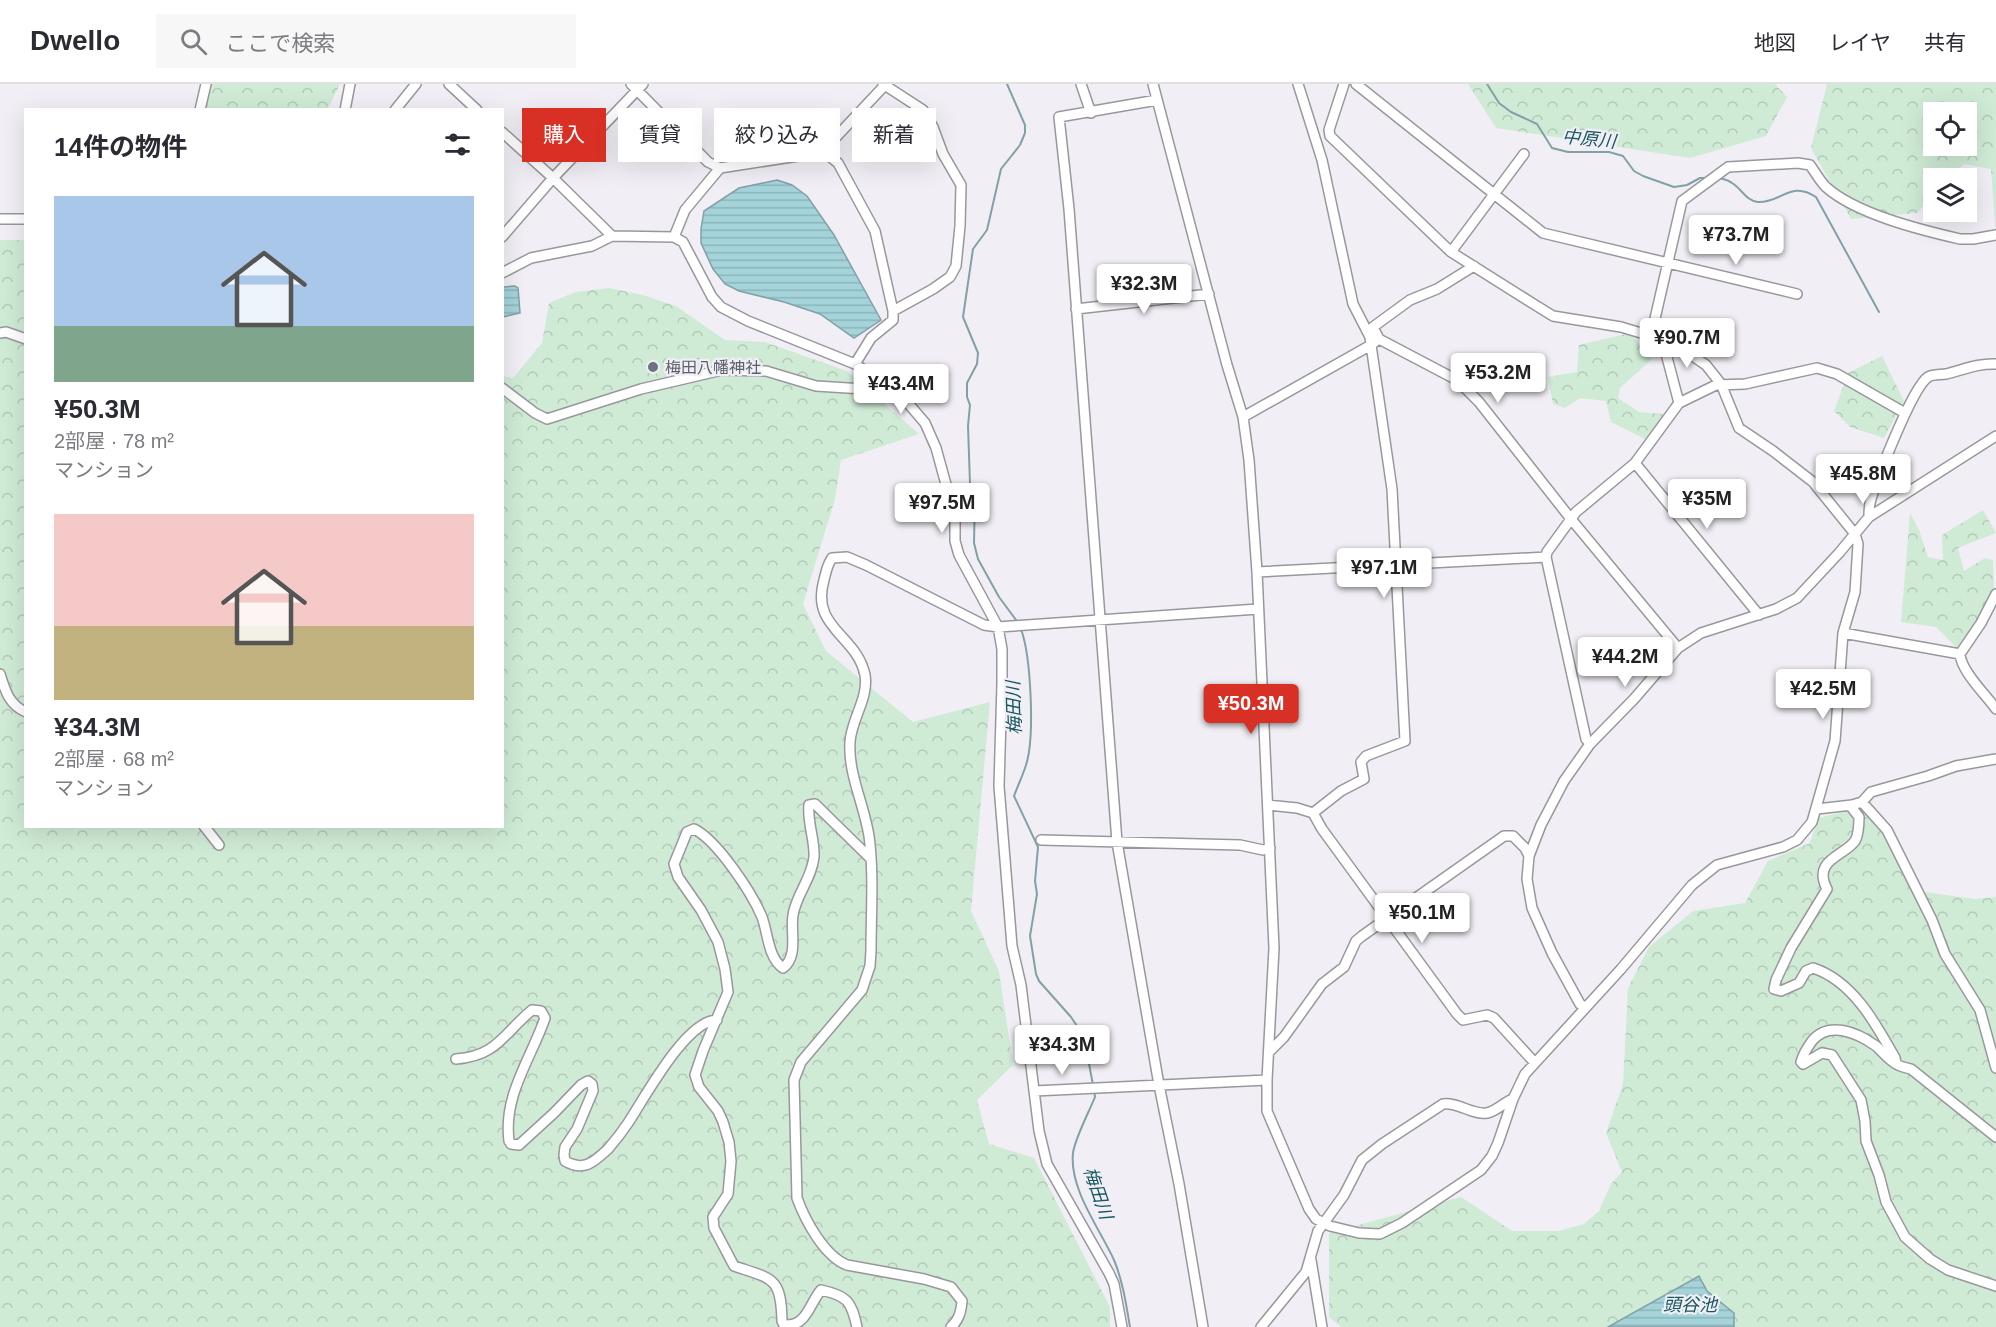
<!DOCTYPE html>
<html lang="ja">
<meta charset="utf-8">
<style>
body{margin:0;font-family:Arial,"Noto Sans JP",sans-serif;background:#f7f7f7;color:#2b2b33;height:100vh;display:flex;flex-direction:column;font-size:22px;white-space:nowrap}
*{box-sizing:border-box;margin:0}
p{font-size:20px;color:#7c7c81}
.icon{flex:none;width:33px;height:33px;fill:none;stroke:currentColor;stroke-width:2;stroke-linecap:round;stroke-linejoin:round}
.map{position:relative;flex:1;overflow:hidden}
.drawer{position:absolute;left:24px;top:24px;width:480px;height:720px;display:flex;flex-direction:column;background:#fff;border-radius:0px;box-shadow:0 6px 24px #0002}
.drawer>*{flex:none}
.top-card{position:absolute;left:522px;top:24px;width:570px;height:54px;display:flex;gap:12px}
.controls{position:absolute;left:1923px;top:18px;display:grid;gap:12px}
.controls a{display:grid;place-items:center;width:54px;height:54px;border-radius:0px;background:#fff;box-shadow:0 6px 24px #0002;font-size:30px}
.price{position:absolute;translate:-50% -51px;padding:0 14px;border-radius:6px;background:#fff;color:#222;font-size:20px;line-height:39px;filter:drop-shadow(0 2px 3px #0008)}
.price::after{content:'';position:absolute;left:50%;top:36px;width:18px;height:14px;margin-left:-9px;background:inherit;clip-path:polygon(0 0,100% 0,50% 100%)}
.price.current{background:#d93025;color:#fff}
ul{padding:0;list-style:none}
li{display:grid;align-content:center;gap:12px;height:318px;padding:0 30px}
li span{display:grid;place-items:center;height:186px;border-radius:0px;color:#555}
li>.icon{margin-inline-start:auto}
span .icon{width:108px;height:108px;fill:#fffc;stroke-width:1}
li b{font-size:26px}
h2{display:flex;justify-content:space-between;align-items:center;height:72px;padding:0 30px;font-size:26px}
.chip{padding:0 21px;border-radius:0px;background:#fff;box-shadow:0 6px 24px #0002;font-size:21px;line-height:54px}
.chip.current{background:#d93025;color:#fff}
header{display:flex;align-items:center;gap:36px;box-sizing:border-box;height:84px;padding:0 30px;background:#fff;border-bottom:2px solid #e1e1e2}
header strong{font-size:28px}
nav{display:flex;gap:33px;margin-inline-start:auto;font-size:21px}
.search{width:420px;height:54px;background:#f7f7f7;display:flex;align-items:center;gap:15px;box-sizing:border-box;padding:0 21px;border-radius:0px;color:#7c7c81;font-size:22px}
.map>svg:first-child{display:block}
.forest{fill:url(#forest-crowns);fill-rule:evenodd}
.water{fill:url(#water-rules);stroke:#81a1a7;stroke-width:1.5}
.lines{fill:none;stroke-linecap:round;stroke-linejoin:round}
.stream{stroke:#81a1a7;stroke-width:2}
.minor-casing{stroke:#99979d;stroke-width:12}
.minor{stroke:#fff;stroke-width:9}
.worship-dot{fill:#6b7280;stroke:#f1eff5;stroke-width:2}
.labels{text-anchor:middle;stroke-width:4.5;stroke-linejoin:round;paint-order:stroke}
.worship-label{font-size:16px;fill:#5b616d;stroke:#f1eff5;text-anchor:start}
.water-label{font-size:18px;font-style:italic;fill:#165760;stroke:#f1eff5}
</style>
<header>
<strong>Dwello</strong>
<div class="search"><svg class="icon" aria-label="search" viewBox="0 0 24 24"><circle cx="10" cy="10" r="6"/><path d="M15 15l6 6"/></svg>ここで検索</div>
<nav><a>地図</a><a>レイヤ</a><a>共有</a></nav>
</header>
<div class="map">
<svg width="1996" height="1243" viewBox="0 0 1996 1243">
<defs>
<pattern id="forest-crowns" width="20" height="18" patternUnits="userSpaceOnUse" patternTransform="scale(1.5)"><rect width="20" height="18" fill="#cfebd6"/><path d="M2 6a3 3 0 1 1 6 0M12 15a3 3 0 1 1 6 0" fill="none" stroke="#b2cab8"/></pattern>
<pattern id="water-rules" width="6" height="5" patternUnits="userSpaceOnUse" patternTransform="scale(1.5)"><rect width="6" height="5" fill="#a4d3da"/><path d="M0 2.5h6" fill="none" stroke="#8eb5bb"/></pattern>
</defs>
<rect width="100%" height="100%" fill="#f1eff5"/>
<path class="forest" d="M204 0H340L328 25 194 26 198 10Z
M1468 0H1775L1787 13 1766 52 1690 74 1496 44Z
M1827 0H1996V155L1991 85 1964 80 1949 94H1934L1933 111 1917 129 1851 135 1811 64ZM1934 28H1966V62H1934Z
M0 156H26V742H502L503 292 513 294 542 259 549 219 576 208 609 204 643 211 676 222 725 256 765 258 847 287 919 350 841 376 835 415 803 520 826 567 913 638 990 618 971 827 999 887 1013 981 977 1016 989 1060 1034 1074 1110 1223V1243H0Z
M1630 249 1652 275 1620 304 1618 314 1639 328 1663 330 1657 343 1645 355 1611 338 1606 317 1580 314 1565 324 1553 320 1548 293 1577 288 1579 261Z
M1882 272 1904 317 1884 354 1850 343 1834 327 1848 289Z
M1983 426 1996 449 1958 464 1964 487 1985 474 1993 476 1994 504 1983 530 1958 565 1936 543 1901 538 1910 429 1919 446 1928 473 1943 476 1942 451Z
M1862 724 1877 731 1918 807 1975 815 1996 813V1243H1341L1329 1233V1149L1461 1113 1512 1147H1559L1584 1140 1599 1127 1611 1100 1622 1088 1606 1049 1623 1000 1628 904 1649 863 1693 827 1745 819 1768 777 1810 759 1818 734Z"/>
<path class="water" d="M777 96 792 101 807 112 834 151 881 236 854 254 820 230 784 218 739 207 725 200 713 185 701 159V145L704 127 739 104Z
M515 202 518 204 520 229 503 233V203Z
M1699 1192 1707 1207 1734 1229V1243H1608Z"/>
<g class="lines">
<path class="stream" d="M1007 0 1025 41V49L1020 61 1001 85 987 146 973 165 963 233 978 269 977 280 967 299V313L970 321 968 342 970 400 975 411 974 459 978 475 999 513 1019 540
M1487 0 1499 19 1511 28 1537 40 1552 64 1568 68H1609L1623 72 1634 87 1643 92 1674 103 1687 101 1700 94H1707
M1719 94C1723 95 1729 96 1732 99 1741 104 1746 117 1758 118 1782 119 1790 96 1816 113L1879 228
M1021 545C1031 573 1035 653 1026 681 1023 691 1018 701 1014 712L1038 763 1035 797 1037 810 1030 852 1036 890 1039 897 1071 933 1081 948 1087 969 1093 1001
M1094 1006 1095 1013C1089 1028 1075 1054 1073 1069 1069 1105 1100 1145 1114 1176 1123 1198 1126 1220 1130 1243"/>
<g class="minor-casing">
<path id="minor" d="M449 0 477 26
M631 0 708 78 720 84 818 69 823 67 886 0
M883 0 923 26 933 43 943 70 961 101 960 142 956 182 950 193 933 205 893 227
M1081 0 1091 29
M1153 0 1227 281 1243 333 1249 376 1257 488 1274 864 1267 996V1027L1309 1125 1316 1135 1330 1142 1359 1149 1380 1150 1402 1139 1481 1086 1492 1072 1498 1059 1513 1015 1525 990 1621 885 1692 801 1717 781 1783 763 1797 756 1812 738 1835 657 1843 549 1855 508 1858 460 1855 450 1813 398 1773 367 1739 344 1721 300 1706 281 1684 266 1651 252 1621 243 1553 232 1532 219 1451 168 1330 52 1329 46 1344 0
M1298 0 1322 76 1353 220 1370 253 1371 261 1392 405 1405 657 1366 672 1361 678 1364 695 1341 707 1313 729
M1356 0 1543 149 1797 210
M1157 16 1059 33 1069 125 1117 758 1159 1001 1179 1100 1203 1243
M200 26 206 0
M345 26 350 0
M395 26 416 0
M502 48 553 94 612 152
M823 67 838 79 875 147 893 227V236L871 254 855 280
M0 135H26
M502 153 553 94 643 0
M674 153 685 126 720 84
M1451 168 1524 70
M502 189 531 174 592 162 612 152 674 153 683 158 712 213 721 223 748 237 855 280 895 307 907 318 925 339 936 364 955 433V457L959 471 998 543 1002 565V600L999 702 1012 862 1021 901 1039 1047 1047 1080 1109 1189 1114 1200 1122 1243
M1076 225 1209 210
M0 249 6 248 26 255
M1651 252 1682 117 1728 83 1798 79 1810 81C1815 88 1820 97 1826 103 1856 130 1921 146 1960 155H1973L1996 151
M1379 255 1457 296 1479 318 1571 435 1678 564
M1663 258 1679 319
M502 304 535 329 547 335 641 305 722 286 766 287 816 302 895 307
M1243 333 1371 261 1379 255 1373 243 1410 216 1437 205 1474 182
M1635 379 1759 531
M1869 433C1869 427 1869 421 1871 415 1878 393 1912 304 1928 293 1933 290 1940 291 1946 290 1963 286 1978 279 1996 280
M1257 488 1546 473
M1996 510 1981 539 1960 570C1961 587 1986 611 1996 625
M1843 549 1960 570
M0 590C5 606 9 621 26 628
M1590 660 1586 655 1546 473 1547 468 1576 428 1635 379 1679 319 1716 301 1745 300 1817 284 1837 290 1905 329
M1862 718 1887 746 1932 836 1945 870 1980 926 1996 984
M1268 721 1297 724 1313 729 1322 745 1457 930 1463 936 1487 931 1494 934 1534 978
M1852 721V724L1859 733C1859 740 1859 750 1855 757 1843 773 1812 776 1827 805L1791 864 1776 896 1774 905 1781 907 1799 899 1806 887 1813 884C1853 897 1876 940 1895 974L1896 979
M1817 725 1852 721 1862 718 1871 708 1928 692 1956 682 1996 675
M204 742 219 761
M1041 756 1240 761 1263 766 1270 764
M1585 923 1580 920 1552 869 1532 824 1527 795 1529 772 1541 741 1564 697 1590 660 1634 615 1678 564 1701 549 1776 525 1797 514 1839 469 1869 433 1996 352
M1269 968 1284 953 1322 900 1344 883 1356 857 1362 852 1504 752H1513L1525 764 1529 772
M456 975C497 972 503 950 532 926L541 927 545 934C531 975 503 1011 509 1057L511 1060 519 1061 554 1029 581 1001 588 997 592 1000 593 1007 577 1045 565 1063 564 1071 565 1077C584 1088 594 1078 608 1065 615 1057 622 1048 628 1039 644 1015 686 936 717 936
M1034 1007 1267 996
M1996 1053 1911 985C1907 984 1902 983 1898 981 1889 977 1883 968 1876 962 1858 949 1829 936 1812 957 1807 964 1803 970 1801 978L1803 980 1822 969 1832 971 1861 1016 1865 1037 1866 1057 1879 1091 1886 1118 1905 1153 1930 1175 1948 1186 1996 1202
M1311 1176 1322 1243
M857 1243C851 1217 848 1212 821 1206 809 1220 807 1243 784 1241L782 1237C781 1193 773 1195 734 1182L714 1144 713 1133 728 1110 731 1077 729 1058 723 1038 718 1027 699 1003 695 991 703 967 728 908 725 885 718 858 701 826 678 793 674 780 687 748 694 745C717 756 752 809 762 833 768 849 768 874 783 884 799 872 790 847 793 831 796 811 812 794 814 773 815 756 807 738 809 721L815 720 869 773
M951 1243C959 1236 961 1228 962 1217L951 1203 924 1195 847 1181C824 1172 805 1136 797 1114L794 996 801 978 862 906 870 882 871 867C871 829 874 789 869 752 864 720 848 690 850 658 851 636 869 614 865 591 857 551 810 544 824 496 826 488 827 481 832 474L847 473 866 481 984 541 998 543 1258 525
M1261 1243 1306 1188 1318 1147 1344 1111 1362 1076 1382 1060 1443 1020C1458 1018 1472 1031 1487 1029 1497 1027 1504 1018 1513 1015"/>
</g>
<use href="#minor" class="minor"/>
</g>
<circle class="worship-dot" cx="653" cy="283" r="6"/>
<g class="labels">
<g class="worship-label">
<text x="665" y="289">梅田八幡神社</text>
</g>
<g class="water-label">
<text transform="translate(1589 55) rotate(6)" y="6">中原川</text>
<text transform="translate(1014 624) rotate(-92)" y="6">梅田川</text>
<text transform="translate(1098 1109) rotate(71)" y="6">梅田川</text>
<text x="1690" y="1227">頭谷池</text>
</g>
</g>
</svg>
<div class="controls">
<a><svg class="icon" aria-label="locate" viewBox="0 0 24 24"><circle cx="12" cy="12" r="6"/><path d="M12 2v4M12 18v4M2 12h4M18 12h4"/></svg></a>
<a><svg class="icon" aria-label="layers" viewBox="0 0 24 24"><path d="M12 4l9 5-9 5-9-5zM3 14l9 5 9-5"/></svg></a>
</div>
<b class="price" style="left:1736px;top:182px">¥73.7M</b>
<b class="price" style="left:1144px;top:231px">¥32.3M</b>
<b class="price" style="left:1687px;top:285px">¥90.7M</b>
<b class="price" style="left:1498px;top:320px">¥53.2M</b>
<b class="price" style="left:901px;top:331px">¥43.4M</b>
<b class="price" style="left:1863px;top:421px">¥45.8M</b>
<b class="price" style="left:1707px;top:446px">¥35M</b>
<b class="price" style="left:942px;top:450px">¥97.5M</b>
<b class="price" style="left:1384px;top:515px">¥97.1M</b>
<b class="price" style="left:1625px;top:604px">¥44.2M</b>
<b class="price" style="left:1823px;top:636px">¥42.5M</b>
<b class="price current" style="left:1251px;top:651px">¥50.3M</b>
<b class="price" style="left:1422px;top:860px">¥50.1M</b>
<b class="price" style="left:1062px;top:992px">¥34.3M</b>
<div class="top-card">
<a class="chip current">購入</a>
<a class="chip">賃貸</a>
<a class="chip">絞り込み</a>
<a class="chip">新着</a>
</div>
<section class="drawer">
<h2>14件の物件<svg class="icon" aria-label="filters" viewBox="0 0 24 24"><path d="M4 7h16M4 17h16"/><circle cx="9" cy="7" r="2"/><circle cx="15" cy="17" r="2"/></svg></h2>
<ul>
<li><span style="background:linear-gradient(#a9c7e8 70%,#7fa58c 0)"><svg class="icon" aria-label="home" viewBox="0 0 24 24"><path d="M3 11l9-7 9 7M6 9v11h12V9"/></svg></span><div><b>¥50.3M</b><p>2部屋 · 78 m²</p><p>マンション</p></div></li>
<li><span style="background:linear-gradient(#f6c9c9 60%,#c2b280 0)"><svg class="icon" aria-label="home" viewBox="0 0 24 24"><path d="M3 11l9-7 9 7M6 9v11h12V9"/></svg></span><div><b>¥34.3M</b><p>2部屋 · 68 m²</p><p>マンション</p></div></li>
</ul>
</section>
</div>
